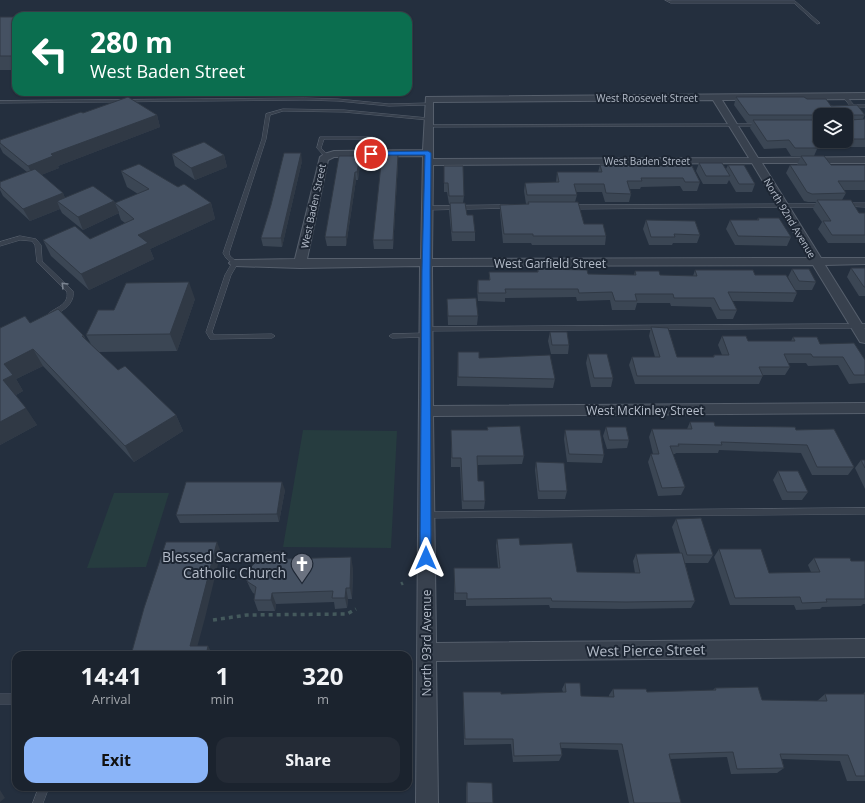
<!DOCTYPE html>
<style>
body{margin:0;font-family:"Open Sans",sans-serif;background:#242b36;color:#f1f3f6;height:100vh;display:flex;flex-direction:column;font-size:15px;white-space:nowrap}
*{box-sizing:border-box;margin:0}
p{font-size:13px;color:#a0a4aa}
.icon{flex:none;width:22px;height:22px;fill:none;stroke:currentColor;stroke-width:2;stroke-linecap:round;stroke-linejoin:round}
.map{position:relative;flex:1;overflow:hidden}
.sheet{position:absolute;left:12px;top:651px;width:400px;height:140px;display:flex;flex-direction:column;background:#1b232e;border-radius:12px;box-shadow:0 1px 3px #0004,0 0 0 1px #39404a}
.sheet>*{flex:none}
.top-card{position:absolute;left:12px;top:12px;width:400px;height:84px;border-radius:12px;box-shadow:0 1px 3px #0004,0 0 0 1px #39404a;background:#0b6e4f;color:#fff;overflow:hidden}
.controls{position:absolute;left:813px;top:108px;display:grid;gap:8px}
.controls a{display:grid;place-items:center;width:40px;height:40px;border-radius:8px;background:#1b232e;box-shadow:0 1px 3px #0004,0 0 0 1px #39404a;font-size:20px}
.pin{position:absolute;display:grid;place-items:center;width:34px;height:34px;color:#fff;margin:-17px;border:2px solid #fff;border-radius:50%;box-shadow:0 1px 4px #0007}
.me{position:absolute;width:44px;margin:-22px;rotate:0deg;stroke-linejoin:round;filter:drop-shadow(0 0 3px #0008)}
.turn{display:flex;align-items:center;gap:14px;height:84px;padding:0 12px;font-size:18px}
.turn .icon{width:52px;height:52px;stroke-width:2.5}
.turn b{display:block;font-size:28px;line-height:34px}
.eta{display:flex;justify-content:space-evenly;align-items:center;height:68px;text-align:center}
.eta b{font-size:24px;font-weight:700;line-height:28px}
.button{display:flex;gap:8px;margin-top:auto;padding:8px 12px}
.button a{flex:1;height:46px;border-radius:12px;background:#8ab4f8;color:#111;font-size:16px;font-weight:700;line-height:46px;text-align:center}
.button a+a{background:#242b36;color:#f1f3f6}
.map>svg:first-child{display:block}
</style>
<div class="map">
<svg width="865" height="803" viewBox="0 0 865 803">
<rect width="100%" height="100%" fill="#242f3e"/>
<path fill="#263c3f" d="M303 430 397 431 391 548 283 547Z
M114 493H169L146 567 87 568Z"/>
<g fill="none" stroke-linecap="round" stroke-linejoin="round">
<g stroke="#565f6c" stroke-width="1">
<path id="service" d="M665 0 672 1H795L820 23 817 24 794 3H671Z
M843 95H845L854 105H865V107H851L843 97Z
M305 98 338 99 389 104 428 103 430 104 428 105 389 106 338 101 305 100 0 103V101Z
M283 109 344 110 428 118 430 119 428 120 344 112 283 111 270 115 266 139 229 253 230 256 238 263 231 275 212 332 214 335 272 334 275 336 272 338 210 339 206 332 225 275 232 263 226 258 223 253 262 139 266 114Z
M760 124 762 125V126L428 127 426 126 428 125Z
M320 137H373V154L371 155 369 154V139H324L321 148 329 156 325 157 317 148Z
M845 203H865V207L843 206 842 205Z
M823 204 825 205V207L571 209 568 207 571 205Z
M509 205 512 207 511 208 427 210 424 208 427 206Z
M20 236 36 239 41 245 42 261 73 291C75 304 62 312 51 316L48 314C56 307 69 305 67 292L37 262 35 245 32 241 20 240 0 246V242Z
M865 324V328L426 331 423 329 426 327Z
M426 333H428L429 335 428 337 392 338 389 336 392 334Z
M865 508V514L426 518 423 517 422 515 423 513 426 512Z
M0 694H16V704H0Z
M39 787H49L43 803H33Z"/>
</g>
<g stroke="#565f6c" stroke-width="2">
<path id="minor" d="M865 93V99L722 100 758 158 865 157V163H762L821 258H865V264L825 265 865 329V343L860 342 813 265 432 266V271L433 406 865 403V413L433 416 436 643 865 639V657L436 661 438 803H416L420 266 300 268 235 266 231 265 229 263 231 261 235 260 295 259 320 157 324 154 334 151 423 150 426 97ZM713 100 749 158 433 159V102ZM423 156 421 259H307L328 160 334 157ZM752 163 809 258 432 259 433 165Z"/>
</g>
<path stroke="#44595c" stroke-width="3.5" stroke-dasharray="4 4" stroke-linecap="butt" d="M401 584 403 583
M213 620 247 615 347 614 356 609"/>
<use href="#service" fill="#38414e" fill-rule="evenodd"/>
<use href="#minor" fill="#38414e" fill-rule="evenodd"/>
</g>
<path fill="#3b4654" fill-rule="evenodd" d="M0 17H16V70H0Z
M736 97 807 99 865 114 863 119H865V147H822L821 149H817L814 156H791L786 148 764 149 750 128 752 123H747L734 105ZM820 115H846V141H820Z
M83 113 157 115 160 127 58 166 59 168 41 175 63 193 65 198 114 201 119 213 83 230 62 213 60 209 30 221 3 196 0 190V182L27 172 3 153 0 147V140Z
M172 154 224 155 227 167 195 180 175 166Z
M360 156V164L358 180H356L346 246H327L325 237Z
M801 156 831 165H865V190H843L846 193 842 200 859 213H865V243H828L818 229 822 222 813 209 816 202H808L804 201 786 173 790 165H797Z
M302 161 282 247 263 246 261 238Z
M398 163 393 249H374L373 240Z
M699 163 726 169 728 165 755 184 752 192H736L729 180 727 184H703L696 171Z
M600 165 692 166 700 182 697 191H683L680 186 641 187 640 189H630L631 194 629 202H605L602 192H576L577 195 575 202 584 224 606 236 605 245H532L531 243H503L500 213V205L528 204H526L524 191 525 183 556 182 557 172H598Z
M444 166 464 196 463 203 467 215 475 232V241H452L449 211 450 204H449L447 192H444Z
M121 171 178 187 211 203 215 219 150 249 154 259 89 290 51 256 43 240 90 239 125 223 121 220 115 203 138 194 127 187Z
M758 218 791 237 787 246 735 245 726 229 730 220H757Z
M646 220 700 235 697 243H673L672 245H649L643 229Z
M851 268H865V296H859L847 277Z
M538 269 588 274 634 275 635 271 660 275 693 276 695 270 755 275 793 287 788 277 792 269 816 282 812 290H795L797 293 793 302 732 301 737 310 733 319H717L711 307 671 306 670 303H637L635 310H612L610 300 577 301 576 297 505 298V302L478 301 477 288 478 280H489V272H537Z
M195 299 177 351 99 352 118 370 176 415 183 431 134 462 43 366 16 379 23 391 16 395 37 425 0 445V328L30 323 84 336 86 340 91 344 86 335 114 310Z
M447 299 478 316 477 325H448Z
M651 327 677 357H713L714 355H722L718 345 722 336 748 341H791L793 337 820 344 865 360V383L849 384 838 365 808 366 806 363H788L790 367 785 375H763L759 384H635L629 365 632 357H655L649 336Z
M550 332 569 345 568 354H551L548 341Z
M458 352 555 379 553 388 457 386Z
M588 354 613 378 611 387H591L586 363Z
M690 422 715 426 796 430 854 467 848 475H812L801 453 719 450 718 453H676L675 454H673L685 487 681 495 658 496 648 462 651 454H653L649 437 652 429H687Z
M487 427 524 456 522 464 477 465 478 481 485 501 484 509H462L460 467H451V430H487Z
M606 427 629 440 627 448 607 449 603 436Z
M565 430 604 455 602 463 567 462 564 439Z
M861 460H865V489L855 468Z
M536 462 567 491 565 499H538L535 470Z
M778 471 808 492 802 500H782L773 480Z
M285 490 279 522 180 523 176 515Z
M676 519 713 555 708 563H685L695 601 691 608 622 609 550 608 549 605 466 606V600H454V568H498L496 546 497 539 520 545 577 572 635 573 633 561 636 554 680 553 672 527Z
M719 549 769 573 811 572 808 565 814 558 851 561H865V604H863L861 606 822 607 820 609 796 610 794 605H730L714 557Z
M284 559 353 568 352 599H348L347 608 335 609 334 602 276 604 275 611H258L254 600 255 594 253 593 250 588 245 577Z
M565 683 581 696 609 697V695L613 689 647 692 713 690 715 688 762 700 817 701 825 694H863L865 692V781H847L840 761 782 759 784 768 777 773 731 774 727 757 670 759 681 803H629L618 750 561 748 562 755 559 761 513 762 511 744 464 745 463 698V692L501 694 563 692 562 689Z
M467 782 493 803H466V787Z
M85 787H123V790L88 789Z"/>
<path fill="#303945" d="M157 115 160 127 58 166 59 168 34 178 28 166 51 154Z
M301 153 302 161 282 247 281 238Z
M224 155 227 167 195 180 191 168Z
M398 155V163L393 249V240Z
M360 156V164L358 180 357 172Z
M355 172 356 180 346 246V237Z
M63 193 68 206 57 201 60 209 30 221 23 209Z
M114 201 119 213 83 230 78 217Z
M211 203 215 219 150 249 154 259 89 290 81 274 138 235Z
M189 282 195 299 177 351 170 334Z
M33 349 43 366 16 379 23 391 14 396 3 380 4 364Z
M26 408 37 425 0 445V422Z
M176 415 183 431 134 462 125 446Z
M282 482 285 490 279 522 277 514Z
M217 542 221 552 205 618 195 655 190 646Z
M282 552 286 564 282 559Z
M351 557 353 568 352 599 350 588Z
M346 588 348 599 347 608 345 598Z
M272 593 276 604 275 611 271 600Z
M208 646 213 655H206Z
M119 787H123V790Z
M0 790 5 798 0 802Z"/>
<path fill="#455162" stroke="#303945" d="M374 14V16H112Z
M0 17H16V56H0Z
M128 97 157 115 51 154 53 156 28 166 0 143V140L81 112 83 113Z
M736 97H804L807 99H826L831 106 857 105 865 115H850L848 118 850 120 865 119V139H846V115H749Z
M753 120H820V141H812L818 148H795L789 140 767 141Z
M204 142 224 155 191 168 172 154Z
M284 153H301L281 238H261L271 205Z
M382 155H398L393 240H373Z
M339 156H360L357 172H355L346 237H325Z
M801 156H824L831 165H865V181H838L846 193 812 194 807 192 790 165H807Z
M699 163H722L730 176H706Z
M139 164 178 187 184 184 211 203 138 235 148 243 81 274 43 240 75 226 90 239 134 219 115 203 149 189 121 171Z
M600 165 692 166 700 182H685L683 178H641L642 181H627L631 194 606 193 604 184H574L577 195H527L525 183 559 182 557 172H602Z
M728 165H744L755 184H739Z
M444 166H463L464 196H449L448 183H444Z
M35 169 63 193 23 209 0 187V182Z
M93 186 114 201 78 217 57 201Z
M817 200H851L859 213H865V235H832L823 221H831Z
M528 202H578L584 224H603L606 236H533V234H504L500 205 529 204Z
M450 203H465L467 215H473L475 232H452Z
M758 218H779L791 237 738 236 730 220H759Z
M646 220 695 221 700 235 674 234 675 237H651Z
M851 268H865V287H864Z
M538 269 587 270 588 274 636 275 635 271H659L660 275 697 276 695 270H753L755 275H786L797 293 728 292 737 310H720L714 298H674L673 294H635L637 301H615L612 292 579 293 578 289H505L506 293H478V280H490L489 272H538Z
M792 269H809L816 282 799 281Z
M189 282 170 334 86 335 98 310H114L126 283Z
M476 298 478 316H448L447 299Z
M58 309 84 336H82L118 370 125 366 176 415 125 446 33 349 4 364 13 375 3 380 26 408 0 422V328L25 316 30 323Z
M651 327 668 328 677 357H714V355H729L722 336H746L748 341H795L793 337H817L820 344 854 343 865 360V375H854L843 357H813L811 354H784L790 367H759L763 376H637L632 357H660Z
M550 332H567L569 345H552Z
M458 352H479V358L550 355 555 379 458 377Z
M588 354H607L613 378H594Z
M690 422H714L715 426 795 427 796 430 834 429 854 467H817L807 445 721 442 722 445 678 444 679 446H670L685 487 662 488 651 454H659L652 429H692Z
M520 426 524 456H477L478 481H484L485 501H463L461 458H452L451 430H488L487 427Z
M606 427H626L629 440H609Z
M565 430H600L604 455 569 454Z
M861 460H865V468Z
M536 462 564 463 567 491H539Z
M778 471H798L808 492H787Z
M186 482H282L277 514 176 515Z
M701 518 713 555H687L676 519Z
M519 538 520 545 572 543 577 572 640 573 636 554 682 553 695 601 626 602 552 601 551 598 467 599V593H455L454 568H500L497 539Z
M166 542H217L200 608 190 646H208L206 655H131L144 608Z
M719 549H761L769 573 820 572 814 558H850L851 561H865V599H826L827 602 802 603 800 597 735 598Z
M266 552H282V559L351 557 350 588H346L345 598H332L333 591 272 593 271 600H254L256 587 248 582 245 577 249 569Z
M565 683H580L581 696 614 697 613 689H646L647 692 716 690 715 688 758 687 762 700 827 701 825 694H865V776H856L848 755 780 754 784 768 737 769 733 752 669 754 681 803H634L622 744 560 743 562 755 514 756 513 739H465L463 692H501V694L566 692Z
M467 782 492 783 493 803H467Z"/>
<defs><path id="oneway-chevron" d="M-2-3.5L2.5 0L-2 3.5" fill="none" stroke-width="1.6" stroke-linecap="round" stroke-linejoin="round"/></defs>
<use stroke="#7c8592" href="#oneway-chevron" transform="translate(64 285) rotate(-135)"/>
<path fill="#1a73e8" stroke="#114b97" d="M428 151 431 153 430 271 431 558 430 562 426 563 422 562 420 558 422 271 425 155H371L368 154 371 152Z"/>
<defs>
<g id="church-pin" transform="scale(1.15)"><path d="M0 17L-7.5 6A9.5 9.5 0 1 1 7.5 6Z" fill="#6b7280" stroke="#1d2633"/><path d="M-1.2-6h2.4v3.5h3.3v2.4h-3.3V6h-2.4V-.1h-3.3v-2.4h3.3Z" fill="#fff"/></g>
</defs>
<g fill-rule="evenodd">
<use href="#church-pin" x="302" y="564"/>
</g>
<g text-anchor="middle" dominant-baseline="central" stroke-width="4" stroke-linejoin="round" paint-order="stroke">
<g font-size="10" fill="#b4bcc9" stroke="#1d2633">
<text x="647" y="98">West Roosevelt Street</text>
<text x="647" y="161">West Baden Street</text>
<text transform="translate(313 206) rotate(-78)">West Baden Street</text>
<text transform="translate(790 218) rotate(59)">North 92nd Avenue</text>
</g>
<g font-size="12" fill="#b4bcc9" stroke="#1d2633">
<text x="550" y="263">West Garfield Street</text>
<text x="645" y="410">West McKinley Street</text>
<text transform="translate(426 643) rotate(-90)">North 93rd Avenue</text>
</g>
<g font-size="14" fill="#b4bcc9" stroke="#1d2633" text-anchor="end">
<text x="286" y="556">Blessed Sacrament<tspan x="286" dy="16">Catholic Church</tspan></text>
</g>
<g font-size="14" fill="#b4bcc9" stroke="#1d2633">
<text transform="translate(646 650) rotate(-1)">West Pierce Street</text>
</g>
</g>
</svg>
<div class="controls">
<a><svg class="icon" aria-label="layers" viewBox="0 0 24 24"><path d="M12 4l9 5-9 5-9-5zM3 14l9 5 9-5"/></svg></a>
</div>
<div class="pin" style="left:371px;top:154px;background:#d93025"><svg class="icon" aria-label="arrive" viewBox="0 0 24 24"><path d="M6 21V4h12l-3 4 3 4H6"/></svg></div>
<svg class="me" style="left:426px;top:558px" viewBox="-20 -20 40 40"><path d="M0-17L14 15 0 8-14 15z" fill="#1a73e8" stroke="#fff" stroke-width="4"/></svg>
<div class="top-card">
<div class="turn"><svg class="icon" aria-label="left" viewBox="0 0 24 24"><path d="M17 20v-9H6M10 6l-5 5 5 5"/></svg><div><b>280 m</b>West Baden Street</div></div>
</div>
<section class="sheet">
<div class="eta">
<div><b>14:41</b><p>Arrival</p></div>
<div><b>1</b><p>min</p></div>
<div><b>320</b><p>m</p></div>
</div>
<div class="button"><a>Exit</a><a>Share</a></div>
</section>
</div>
